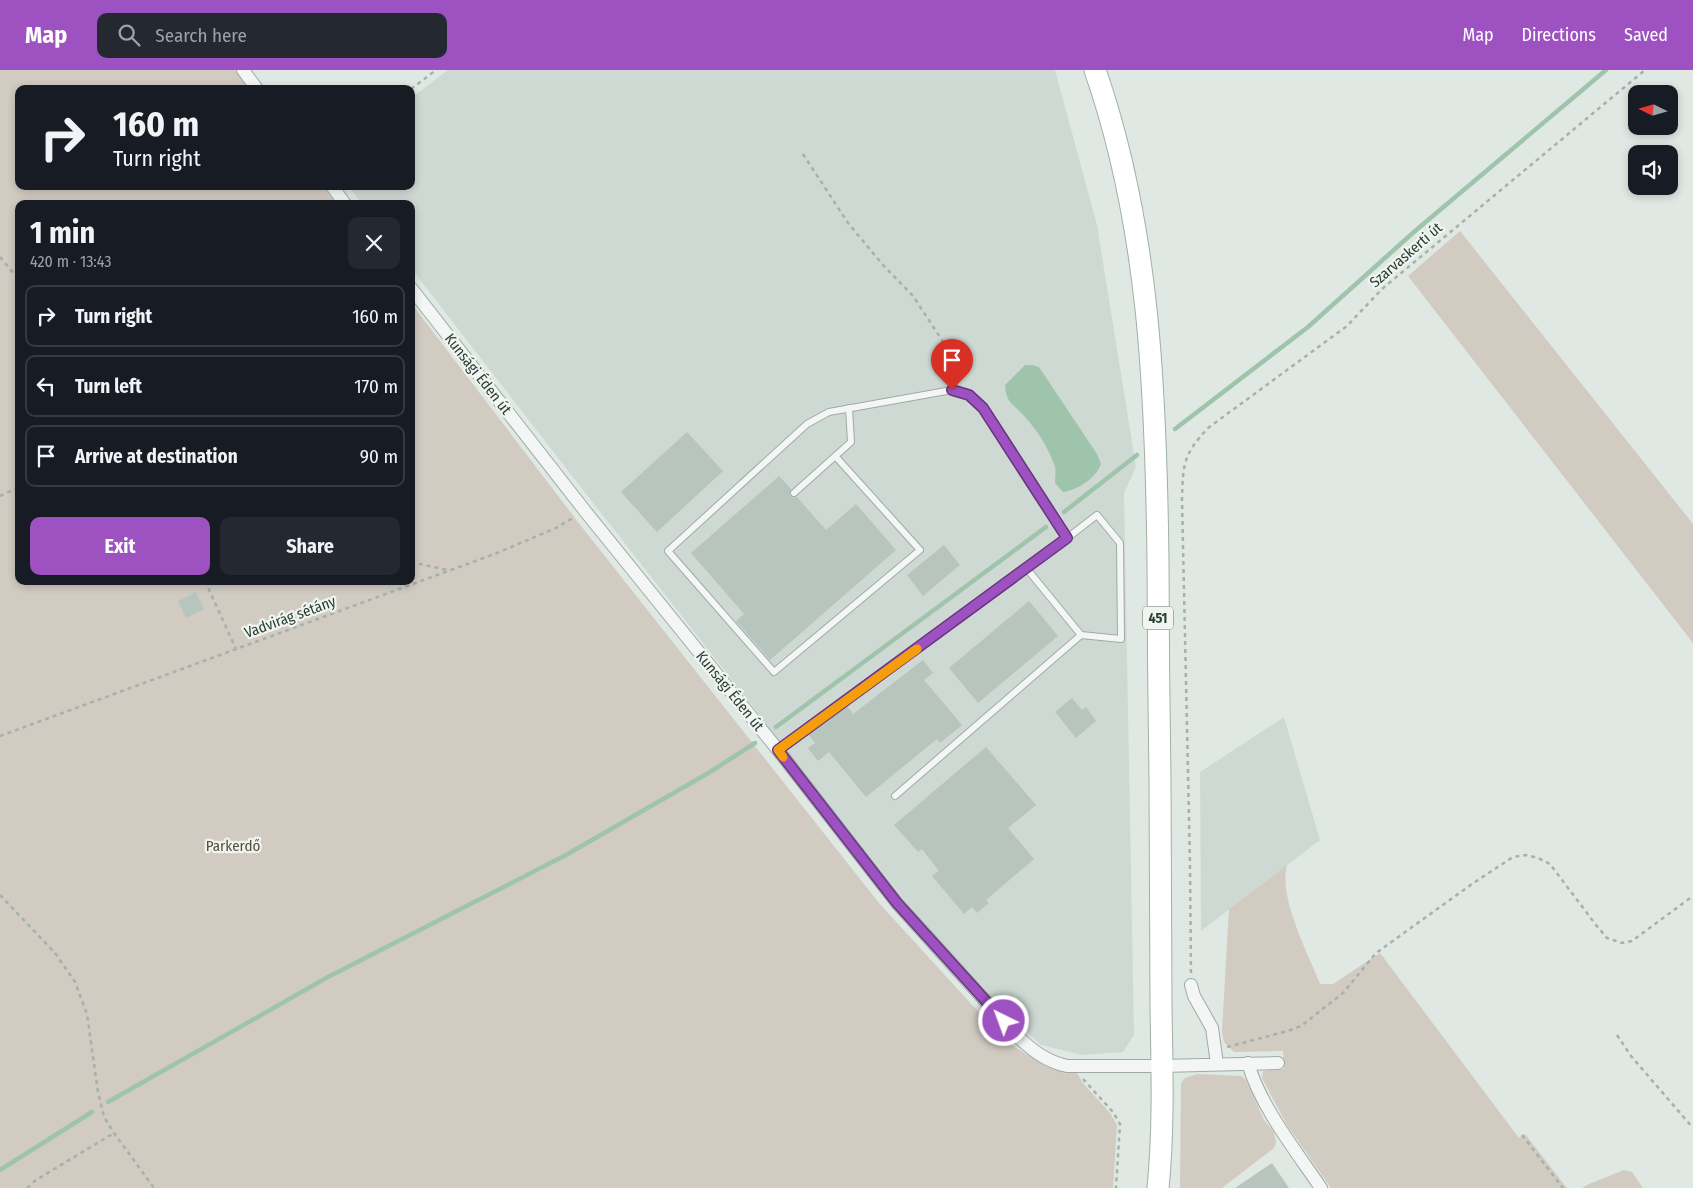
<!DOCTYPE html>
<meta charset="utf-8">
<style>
body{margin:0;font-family:"Fira Sans Condensed",sans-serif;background:#242831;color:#f1f3f6;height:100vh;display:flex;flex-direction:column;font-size:19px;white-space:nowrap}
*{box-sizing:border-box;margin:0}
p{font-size:16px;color:#9ea1a6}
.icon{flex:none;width:28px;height:28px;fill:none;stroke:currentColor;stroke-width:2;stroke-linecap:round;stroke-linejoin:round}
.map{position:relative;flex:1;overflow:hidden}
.sheet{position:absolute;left:15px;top:130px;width:400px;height:385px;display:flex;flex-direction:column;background:#171b24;border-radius:10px;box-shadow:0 2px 8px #0003}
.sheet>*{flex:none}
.banner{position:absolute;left:15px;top:15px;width:400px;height:105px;border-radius:10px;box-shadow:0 2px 8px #0003;background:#171b24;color:#f1f3f6;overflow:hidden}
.needle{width:32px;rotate:275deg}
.tools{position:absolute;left:1628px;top:15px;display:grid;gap:10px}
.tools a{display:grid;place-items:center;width:50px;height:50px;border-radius:10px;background:#171b24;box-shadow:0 2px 8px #0003;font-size:25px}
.pin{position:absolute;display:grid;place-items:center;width:42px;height:42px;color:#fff;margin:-51px -21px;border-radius:50% 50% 50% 0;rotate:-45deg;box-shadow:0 0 5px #0007}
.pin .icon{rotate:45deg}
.me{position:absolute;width:55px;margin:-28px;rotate:318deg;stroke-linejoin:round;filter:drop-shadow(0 0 4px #0008)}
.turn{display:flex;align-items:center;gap:18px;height:105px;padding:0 15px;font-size:22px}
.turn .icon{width:65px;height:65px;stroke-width:2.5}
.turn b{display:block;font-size:35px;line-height:42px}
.round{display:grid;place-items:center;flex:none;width:52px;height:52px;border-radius:10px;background:#242831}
.summary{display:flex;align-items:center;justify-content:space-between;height:85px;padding:0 15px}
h1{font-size:30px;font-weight:700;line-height:38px}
.primary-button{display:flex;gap:10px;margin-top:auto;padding:10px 15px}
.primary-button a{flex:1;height:58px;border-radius:10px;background:#9e51c1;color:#fff;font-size:20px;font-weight:700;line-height:58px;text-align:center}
.primary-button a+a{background:#242831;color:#f1f3f6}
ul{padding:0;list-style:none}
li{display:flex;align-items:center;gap:15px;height:62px;margin:0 10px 8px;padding:0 5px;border:2px solid #363941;border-radius:10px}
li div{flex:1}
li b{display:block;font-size:19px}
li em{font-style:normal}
header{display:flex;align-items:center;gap:30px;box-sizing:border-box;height:70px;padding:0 25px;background:#9e51c1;color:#fff}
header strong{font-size:24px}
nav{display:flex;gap:28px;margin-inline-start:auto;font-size:18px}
.search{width:350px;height:45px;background:#242831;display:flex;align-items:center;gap:12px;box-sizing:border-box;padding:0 18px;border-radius:10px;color:#9ea1a6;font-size:19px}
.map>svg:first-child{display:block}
</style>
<header>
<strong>Map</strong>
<div class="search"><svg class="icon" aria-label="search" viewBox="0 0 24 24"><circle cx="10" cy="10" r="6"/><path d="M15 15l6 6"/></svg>Search here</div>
<nav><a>Map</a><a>Directions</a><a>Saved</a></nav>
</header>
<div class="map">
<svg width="1693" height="1118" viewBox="0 0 1693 1118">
<rect width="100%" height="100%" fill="#e0e8e4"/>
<path fill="#cfd9d3" d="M448 0H1055L1097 155 1136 397 1124 423 1134 965 1123 982 1082 985 1041 975 987 925 903 828 572 406 411 198V134H362L348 116H411V28Z
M1284 647 1320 770 1201 861 1200 702Z"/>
<path fill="#d1cbc2" d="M0 0H235L249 19H19V116H323L336 134H19V511H411V233L581 456 879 833 1005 971 1048 997 1076 1001 1082 1012 1110 1043 1117 1055 1113 1118H0Z
M1460 161 1693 454V573L1408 206Z
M1287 795C1278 827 1308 883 1320 914H1333L1380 883 1519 1068 1525 1064 1567 1118H1331L1287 1055 1262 1008 1263 1001 1284 999 1283 981 1234 982 1224 972 1222 961 1229 839Z
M1197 1004 1241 1006 1246 1010 1264 1050 1274 1062 1276 1072 1274 1078 1222 1118H1180L1181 1013 1185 1008Z
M1624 1100 1632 1102 1643 1118H1582L1589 1114Z"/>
<path fill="#9fc4ac" d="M1025 295H1032L1039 297 1097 384 1101 394C1096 408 1078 420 1063 422L1055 413C1055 408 1056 402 1055 397 1049 379 1038 361 1025 347 1014 334 1006 334 1005 315Z"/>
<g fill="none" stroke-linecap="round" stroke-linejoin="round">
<path stroke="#9fc4ac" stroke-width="4.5" d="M1175 359 1308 257 1415 161 1606 0
M1064 442 1137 385
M776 657 1046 457
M108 1032 328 907 566 785 710 702 755 673
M0 1100 92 1042"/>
</g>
<path fill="#b8c4be" d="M687 362 723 401 657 462 621 422Z
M779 406 791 419 790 426 793 428 797 427 826 460 856 434 896 480 770 590 736 551 744 544 691 483Z
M944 475 960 495 923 526 907 505Z
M196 522 204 539 186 548 178 531Z
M1029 531 1058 566 978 633 949 598Z
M923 590 933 603 924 610 962 655 940 673 937 669 866 727 829 682 818 691 808 678 815 673 808 664 847 636 853 644Z
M1072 628 1082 640 1086 637 1096 651 1076 668 1055 642Z
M986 677 1036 735 1008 758 1034 789 986 830 989 833 977 843 972 837 964 844 932 806 939 801 922 779 918 782 894 755Z
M1272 1093 1289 1118H1235Z"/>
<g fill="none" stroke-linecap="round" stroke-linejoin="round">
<g stroke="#9eaba5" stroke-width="8">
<path id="lane" d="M836 387 920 480 774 602 668 481 807 354 829 342 952 320 969 325 983 338 1067 468
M794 423 851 372 849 338
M778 680 1027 499 1097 445 1120 473 1121 569 1081 565 1027 499
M895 726 1081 565"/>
</g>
<g stroke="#9eaba5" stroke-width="14">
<path id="street" d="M243 0 257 19
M332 116 345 134
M411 218 585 441 778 680 897 833 1017 966C1032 980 1045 991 1067 996H1162L1278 993
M1191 915 1194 926 1212 958 1217 994
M1248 993C1260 1036 1296 1081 1321 1118"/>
</g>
<g stroke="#9fb0a7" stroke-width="23">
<path id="primary" d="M1095 0C1150 158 1156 325 1158 491 1158 564 1159 638 1160 711 1160 787 1161 862 1161 937 1162 997 1164 1058 1158 1118"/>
</g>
<path stroke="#a7b0ab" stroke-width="2.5" stroke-dasharray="4 4" stroke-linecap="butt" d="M411 19 436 0
M803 84 848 153 883 195 913 226 953 287 963 312
M0 187 19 210
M0 426 19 417
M411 492 447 500
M205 511 236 579
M0 666 497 483 556 458 573 448
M0 825 55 883 75 912 87 944 98 1022 104 1047 114 1063 154 1118
M1191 903 1190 794 1182 429C1183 394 1183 385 1208 358L1347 256 1382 219 1645 0
M1617 965 1631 986 1693 1058
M1227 977 1288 961 1301 956 1343 923 1376 883 1472 814 1513 787 1526 785 1538 788 1550 794 1596 855 1607 868 1622 873 1632 871 1693 826
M1083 1009 1113 1042 1120 1054 1116 1118
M1522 1065 1563 1118
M27 1118 36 1110 114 1063"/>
<use href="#lane" stroke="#f3f6f4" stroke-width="6"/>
<use href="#street" stroke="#f3f6f4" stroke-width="12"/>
<use href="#primary" stroke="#fff" stroke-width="21"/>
</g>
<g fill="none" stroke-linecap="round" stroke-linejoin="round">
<g stroke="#67357d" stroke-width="12">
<path id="route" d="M952 320 969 325 983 338 1067 468 778 680 897 833 1004 951"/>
</g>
<use href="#route" stroke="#9e51c1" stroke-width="9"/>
<path stroke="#f59e0b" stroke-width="9" d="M783 687 778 680 917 579"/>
</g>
<g text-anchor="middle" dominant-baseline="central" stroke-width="4.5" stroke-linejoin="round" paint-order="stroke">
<rect fill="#f0f5f2" stroke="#65756d" stroke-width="1" x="1143" y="536.5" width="30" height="23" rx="4"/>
<g font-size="14" font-weight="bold" fill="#2a3e34">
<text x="1158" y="548">451</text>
</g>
<g font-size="15" fill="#2a3e34" stroke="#f0f5f2">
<text transform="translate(1406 185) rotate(-41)">Szarvaskerti út</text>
<text transform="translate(478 304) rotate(52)">Kunsági Éden út</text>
<text transform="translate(290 547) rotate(-20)">Vadvirág sétány</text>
<text transform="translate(730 621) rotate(51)">Kunsági Éden út</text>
</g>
<g font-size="15" fill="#584d39" stroke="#f0f5f2">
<text x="233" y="776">Parkerdő</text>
</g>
</g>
</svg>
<div class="tools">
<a><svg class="needle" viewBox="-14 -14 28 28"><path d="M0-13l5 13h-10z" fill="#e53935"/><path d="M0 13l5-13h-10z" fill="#9ea1a6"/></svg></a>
<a><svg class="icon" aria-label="sound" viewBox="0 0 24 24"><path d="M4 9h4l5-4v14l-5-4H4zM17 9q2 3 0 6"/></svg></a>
</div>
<div class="pin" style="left:952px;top:320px;background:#d93025"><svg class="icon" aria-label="arrive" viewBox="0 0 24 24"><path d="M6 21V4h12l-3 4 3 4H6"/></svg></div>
<svg class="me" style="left:1004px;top:951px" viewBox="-20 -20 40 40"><circle r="17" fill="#9e51c1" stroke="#fff" stroke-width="3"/><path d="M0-11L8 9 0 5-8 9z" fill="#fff"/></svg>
<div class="banner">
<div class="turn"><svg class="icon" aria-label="right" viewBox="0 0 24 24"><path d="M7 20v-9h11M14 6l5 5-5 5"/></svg><div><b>160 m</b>Turn right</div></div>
</div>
<section class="sheet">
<div class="summary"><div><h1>1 min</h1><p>420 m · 13:43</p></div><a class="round"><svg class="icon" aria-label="close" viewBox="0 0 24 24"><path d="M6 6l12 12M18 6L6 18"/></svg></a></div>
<ul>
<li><svg class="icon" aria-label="right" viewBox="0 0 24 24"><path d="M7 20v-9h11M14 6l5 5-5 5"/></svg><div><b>Turn right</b></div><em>160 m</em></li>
<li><svg class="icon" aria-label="left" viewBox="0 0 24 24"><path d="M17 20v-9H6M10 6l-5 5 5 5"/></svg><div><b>Turn left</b></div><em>170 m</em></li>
<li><svg class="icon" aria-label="arrive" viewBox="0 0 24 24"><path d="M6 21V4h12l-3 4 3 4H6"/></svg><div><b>Arrive at destination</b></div><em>90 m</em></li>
</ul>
<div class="primary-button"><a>Exit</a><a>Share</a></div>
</section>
</div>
